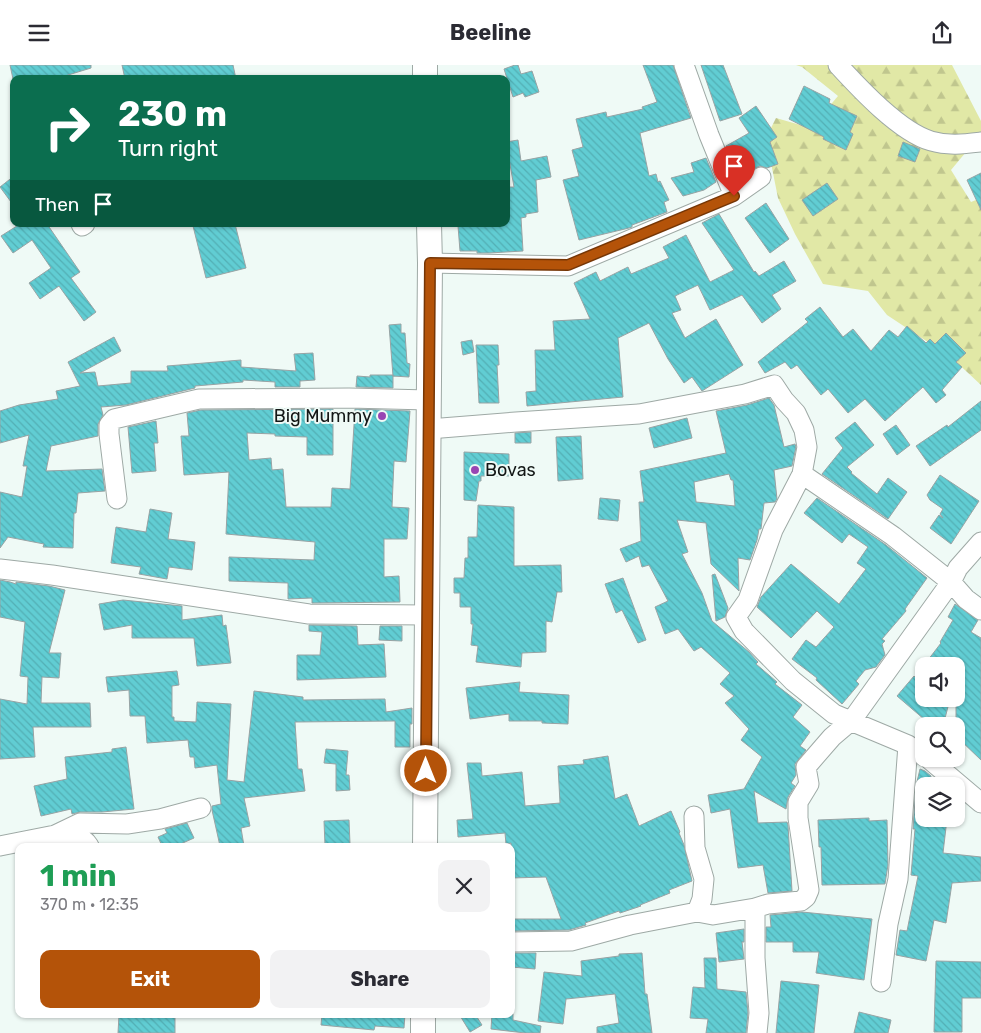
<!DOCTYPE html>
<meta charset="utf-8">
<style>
body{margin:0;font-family:Rubik,sans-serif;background:#f2f2f3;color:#2b2b33;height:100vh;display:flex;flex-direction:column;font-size:19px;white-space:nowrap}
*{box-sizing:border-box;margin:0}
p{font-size:16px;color:#7c7c81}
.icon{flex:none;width:28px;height:28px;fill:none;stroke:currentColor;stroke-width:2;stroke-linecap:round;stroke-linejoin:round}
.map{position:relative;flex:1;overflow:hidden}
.panel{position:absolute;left:15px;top:778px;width:500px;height:175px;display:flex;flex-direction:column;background:#fff;border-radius:10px;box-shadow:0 1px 4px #0004}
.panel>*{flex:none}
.banner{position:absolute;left:10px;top:10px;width:500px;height:152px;border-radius:10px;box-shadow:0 1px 4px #0004;background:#0b6e4f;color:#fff;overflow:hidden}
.fabs{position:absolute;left:915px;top:592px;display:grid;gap:10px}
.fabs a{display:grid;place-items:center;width:50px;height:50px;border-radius:10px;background:#fff;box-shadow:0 1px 4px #0004;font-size:25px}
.pin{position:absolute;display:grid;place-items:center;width:42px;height:42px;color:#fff;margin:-51px -21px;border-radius:50% 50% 50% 0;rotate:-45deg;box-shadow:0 0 5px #0007}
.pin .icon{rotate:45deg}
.me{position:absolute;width:55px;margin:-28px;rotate:0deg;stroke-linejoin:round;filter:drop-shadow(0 0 4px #0008)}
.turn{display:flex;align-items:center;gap:18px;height:105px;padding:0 25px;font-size:22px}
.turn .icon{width:65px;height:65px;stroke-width:2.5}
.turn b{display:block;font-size:35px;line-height:42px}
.then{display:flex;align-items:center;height:48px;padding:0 25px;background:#0003;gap:10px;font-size:19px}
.round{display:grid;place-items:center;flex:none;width:52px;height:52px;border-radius:10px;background:#f2f2f3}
.summary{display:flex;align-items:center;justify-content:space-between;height:85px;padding:0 25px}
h1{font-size:30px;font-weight:700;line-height:38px;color:#1e9e55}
.button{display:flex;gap:10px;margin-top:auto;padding:10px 25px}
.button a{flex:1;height:58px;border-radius:10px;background:#b45309;color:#fff;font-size:20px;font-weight:700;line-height:58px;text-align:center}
.button a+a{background:#f2f2f3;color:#2b2b33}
header{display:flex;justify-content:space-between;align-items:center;height:65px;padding:0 25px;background:#fff;font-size:22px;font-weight:700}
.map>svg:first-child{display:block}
</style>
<header><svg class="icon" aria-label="menu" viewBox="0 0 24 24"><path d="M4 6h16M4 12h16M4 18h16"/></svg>Beeline<svg class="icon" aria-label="share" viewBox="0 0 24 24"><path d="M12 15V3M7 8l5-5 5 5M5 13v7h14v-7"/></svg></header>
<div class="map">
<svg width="981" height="968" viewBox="0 0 981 968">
<defs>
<pattern id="forest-firs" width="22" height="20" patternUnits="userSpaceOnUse" patternTransform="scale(1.25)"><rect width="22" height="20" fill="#e1e8a6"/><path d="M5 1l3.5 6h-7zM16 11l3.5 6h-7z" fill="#c0c68e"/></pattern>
<pattern id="building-back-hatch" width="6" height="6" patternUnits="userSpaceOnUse" patternTransform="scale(1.25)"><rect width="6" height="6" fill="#61cdd3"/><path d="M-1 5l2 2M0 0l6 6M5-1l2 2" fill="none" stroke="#53afb4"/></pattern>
</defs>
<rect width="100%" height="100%" fill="#effaf6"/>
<path fill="url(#forest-firs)" d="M796 0H952L981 56V69L951 105 971 137 981 133V320L952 293 887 250 868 226 823 219 795 169 778 133 766 73 776 53 811 63 838 31 802 2Z"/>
<path fill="url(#building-back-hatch)" stroke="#98a3a4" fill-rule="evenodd" d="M10 0H91V3L55 14H13Z
M122 0H233L236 14H125Z
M515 0H518L521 9 532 6 539 27 525 32 523 28 513 32 504 4Z
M643 0H673L691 53 640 68 649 111 656 109 658 117 660 116 669 135 664 137 667 147 632 160V162L629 163 579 175 563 115 579 111 572 85 583 82 576 54 606 47 607 52 643 44 642 42 657 37Z
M701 0H723L742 49 720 56Z
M804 21 830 34 829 38 857 51 850 67 853 69 846 85 823 74 824 72 789 54Z
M756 41 777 72 770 77 778 99 767 103 760 101 755 103 739 114 726 81 749 68 739 53Z
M518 75 521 96 547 91 551 112 536 115 538 147 526 149V152L521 153 523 186 489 188H477V186H460L458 161 476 159H506V122H514L506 77Z
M903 77 920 84 915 97 898 91Z
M706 93 716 117 704 125 683 131 671 113 694 107 691 98Z
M981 108V145L967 115Z
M14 111V141L0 122Z
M827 118 838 134 813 151 802 135Z
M766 138 789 174 770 188 745 153Z
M719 149 754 207 755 206 759 211 784 196 796 216 772 230 781 244 762 258 742 230 710 245 698 220 675 231 681 245 672 248 685 273 716 254 743 300 702 326 692 312 684 318 668 294 649 258 618 273 623 332 527 341 526 327 536 326 535 285H555L553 256 590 254 574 218 596 207 600 216 628 202 631 209 669 193 663 182 686 170 710 217 734 205 702 158Z
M20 159H47L80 207 71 213 96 247 84 256 59 221 40 234 29 218 51 203 32 175 13 188 1 171Z
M204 159H235L246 203 206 213 193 161Z
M820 242 843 272 853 264 871 286 889 265 898 272 907 261 926 278 930 274 935 279 946 268 966 288 956 297 962 302 942 325 946 330 936 338 923 322 885 356 865 334 848 348 828 324 821 330 797 300 791 304 785 297 765 308 758 297 808 257 805 254Z
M401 259V268H405L407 298 410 299 409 312 393 311 389 260Z
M114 272 121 286 80 308 95 307 98 321 131 318V306H168L167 301 241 295V302L296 306 294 289 313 288 315 315 300 316V322H275V317L243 315V317L195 321V323L126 340 101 342 103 350 98 359V371L51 381 46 406 102 404 105 426 78 428 76 448H74L73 483 43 482 44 479 8 472 0 483V427L22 432 27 401H23L29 370 0 378V346L19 340 58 334 56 326 80 321 68 297Z
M472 275 474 287 463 290 461 277Z
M476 280H498L499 300H497L499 338H479Z
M370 310H393V323L356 322 357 311 370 312Z
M769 333 774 340 784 382 795 379 796 382 792 401 774 405 777 434 775 437 764 438 761 464H759L757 475 750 495 738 493 739 526 711 499 706 458 677 455 688 487 682 489 702 528 712 556 749 587 758 597 756 599 777 617 775 619 802 640 793 652 810 667 800 681 806 685 795 699 796 710 791 718 795 721 788 732 786 744 754 726 758 758 787 757 788 760 792 826 768 828 763 800 738 803 730 744 711 748 708 730 744 724 762 692 741 675 749 664 725 638 734 631 720 619 730 608 701 582 694 586 678 564 665 569 655 542 668 536 649 500 642 502 639 491 626 497 620 484 641 476 639 437H644L640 406 726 388 716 346 747 340ZM729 409 731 415H733L735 441 696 437 694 417Z
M981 336V365L930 401 916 381 947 360 948 362Z
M333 344V390H307V372L275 371V369L247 368 249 395 271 393 272 405 283 404 286 442H331L332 423 350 424 355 344 410 346 406 397 394 396 392 442 409 443 407 474H384V512L399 511 400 537 312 538V533L288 534V518L229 516V492L314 495 315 477 226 469 229 407 184 410 181 371H189L187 348 201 345Z
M687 353 692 373 654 383 649 363Z
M156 356 158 378H154L156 406 132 408 128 362Z
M855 357 874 380 847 402 852 407 851 408 877 429 888 413 907 427 888 454 822 409 843 383 835 373Z
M896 360 910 380 897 390 883 369Z
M531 367V378H515V368Z
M581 371 583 414 558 416 556 372Z
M464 387 509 389V411H481V416H479L476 436 464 435Z
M940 410 979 436 951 479 930 463 939 450 943 453 940 449 943 444 930 435 927 430Z
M600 433 620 435 618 456 598 454Z
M817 433 886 480 927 513 905 544 906 546 882 574 885 576 882 579 885 590 876 602 865 605 856 616 859 619 842 639 816 615 817 613 792 594 806 575 816 582 834 562 817 546 791 573 757 542 761 532 791 499 839 539 866 504 857 498 868 482 849 469 842 478 804 448Z
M478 440 514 442V501L561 500 562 527H557L552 557 546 556V587L522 588 521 602 476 597 478 581 471 580 473 559H471V542H460V528H454V513H464L465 493H468V472H477Z
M150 444 172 448 168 474 195 477 192 505 169 502 167 514 139 509 141 502 111 498 116 462 146 467Z
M715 509 728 543 725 552 716 556 712 510Z
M623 513 646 575 638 578 622 545 616 548 605 519Z
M0 515 10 517 16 519V517L49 521 65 525 49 588H61L59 613 42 612 41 638H90L91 662H33L35 692 0 694V634L27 639 28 612 20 611 25 557 0 552Z
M123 535 182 541V555L222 550 223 561 226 560 231 598 197 601 194 573H132V560L104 565 99 539Z
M955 539 978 555 971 567 981 573V695L956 671V601H924V634H950L943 661H932L897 631 914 611 915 612 941 578 940 577 953 555 948 552Z
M309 560 357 561 358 580 384 579 386 612 297 615V590H320L322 567 309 566Z
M380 561H402V576L379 575Z
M177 606 179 620 172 621V652H174V656L196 657 197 637 231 639 227 715 244 717 254 626 303 632V635L385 634 386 647 412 643V659H410V682H395V656L295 657 298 704H302L305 726 244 733 250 761 241 763 244 781H220L212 745V741L221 739 217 700 195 703 194 692H190L188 675 147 678 145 651H130L129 625 108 627 106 612Z
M520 617 519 627 569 630 568 659 542 658V656H509V649L470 654 466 623Z
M126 682 134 744 102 747H80L72 749 71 744 41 751 34 721 67 714 65 692 112 687V684Z
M326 684 348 686 346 710H349L350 725 336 726V699L324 698Z
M608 691 615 734 627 729 639 761 671 746 680 767 679 768 684 780 692 816 669 825 670 828 640 840 641 841 620 848 619 846 585 858 586 860 569 865 513 866V854H561L546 812 511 813V778L506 779 505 768 458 772 457 755 473 754 467 698H481L482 711 522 707 525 741 560 738 558 701 584 699 583 695Z
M920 704 925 706 931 711 929 721H916Z
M916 721 924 722V754H947L943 788 981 792V816L952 818 946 858 934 855 926 896 896 890 900 865 907 866 918 811 911 810 915 764H913Z
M869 753V756L887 755 888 800 885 819 822 820 821 782H819L818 755Z
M349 755 350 779 325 780 324 756Z
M187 758 194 773 176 781H162L158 772 167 768 165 764Z
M802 847 872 854 864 915 816 908 819 887H793V877H766V862H771L770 850Z
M744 864V877H742L744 894 719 897 716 868Z
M511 888H536L535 904 511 902Z
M642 888 645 929H647L652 968H597V962L619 958 615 929 566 934 563 959 538 956 544 907 582 911 581 896 619 891V889Z
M704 893H716L717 924 746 927 748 948 746 968H706L708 954 690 953 693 922 705 923Z
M936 896 981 897V933H962V967H934Z
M781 916 819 920 814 968H776Z
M859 947 891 955 888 968H854Z
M322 949H405L404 963 375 961 374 965 321 960Z
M459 949H475L482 960 470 967Z
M492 949H513V955L541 961 540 968H525L491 964Z
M119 950 175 952V968H118Z"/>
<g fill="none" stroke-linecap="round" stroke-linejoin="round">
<g stroke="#9ea9a5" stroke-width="21">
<path id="minor" d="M684 0 709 70 734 131
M838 0C860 24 900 67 931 76 948 81 964 79 981 77
M81 159 82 161 85 159
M430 198 568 201 734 131 761 112
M429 364 516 357 639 349 745 329 774 320 784 335 796 348 804 365 807 382 802 409 773 465 748 535 736 552 744 566 793 616 834 649 908 680 924 691
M802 409 893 471 951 517 966 534 981 545
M117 434 109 369V360L114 354 199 334 349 333 428 335
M0 504 52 510 309 549 426 550
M929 694 981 738
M694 751 695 783 704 814 702 834 697 847
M55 770 80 758 127 759 160 754 201 743
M0 781 55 770 74 768 86 777 89 781
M755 843V893L759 948 757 968
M511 877 571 876 630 860 697 847 713 850 755 843 768 839 801 836 806 832 809 825 798 753V737L809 719 806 702 832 672 852 655 951 517 958 503 981 477
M881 917 888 859 898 814 908 680"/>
</g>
<g stroke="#9ea9a5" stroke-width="26">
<path id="major" d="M425 0V14
M425 781 430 198 429 159
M423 968V949"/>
</g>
<use href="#minor" stroke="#fff" stroke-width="19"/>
<use href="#major" stroke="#fff" stroke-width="24"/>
</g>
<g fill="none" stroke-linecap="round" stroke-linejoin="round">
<g stroke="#753606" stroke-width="12">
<path id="route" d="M426 706 430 198 568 200 734 131"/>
</g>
<use href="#route" stroke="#b45309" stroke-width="9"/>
</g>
<g fill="#9845b3" stroke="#effaf6" stroke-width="2">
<circle cx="382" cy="351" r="5"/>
<circle cx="475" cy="405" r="5"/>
</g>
<g text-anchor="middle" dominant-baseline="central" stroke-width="4" stroke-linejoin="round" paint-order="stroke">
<g font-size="18" fill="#131716" stroke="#effaf6" text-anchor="end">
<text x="372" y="351">Big Mummy</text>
<text x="485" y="405" text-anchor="start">Bovas</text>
</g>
</g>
</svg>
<div class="fabs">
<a><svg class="icon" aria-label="sound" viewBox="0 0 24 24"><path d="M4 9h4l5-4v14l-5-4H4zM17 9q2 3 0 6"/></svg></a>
<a><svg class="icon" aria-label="search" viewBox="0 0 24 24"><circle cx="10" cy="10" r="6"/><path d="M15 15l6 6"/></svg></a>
<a><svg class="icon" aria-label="layers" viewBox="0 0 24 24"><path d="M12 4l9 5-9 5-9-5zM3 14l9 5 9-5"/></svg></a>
</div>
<div class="pin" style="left:734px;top:131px;background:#d93025"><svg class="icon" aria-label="arrive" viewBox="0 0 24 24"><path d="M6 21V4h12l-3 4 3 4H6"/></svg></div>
<svg class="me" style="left:426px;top:706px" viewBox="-20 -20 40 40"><circle r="17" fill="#b45309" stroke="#fff" stroke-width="3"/><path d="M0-11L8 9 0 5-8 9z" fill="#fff"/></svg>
<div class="banner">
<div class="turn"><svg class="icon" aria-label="right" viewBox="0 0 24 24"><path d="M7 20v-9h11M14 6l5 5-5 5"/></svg><div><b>230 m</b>Turn right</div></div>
<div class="then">Then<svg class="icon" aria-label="arrive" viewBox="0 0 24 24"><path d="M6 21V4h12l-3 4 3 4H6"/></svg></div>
</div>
<section class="panel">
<div class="summary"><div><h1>1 min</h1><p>370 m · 12:35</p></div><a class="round"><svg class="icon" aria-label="close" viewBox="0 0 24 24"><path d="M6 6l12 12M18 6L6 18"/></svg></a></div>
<div class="button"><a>Exit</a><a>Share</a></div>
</section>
</div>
